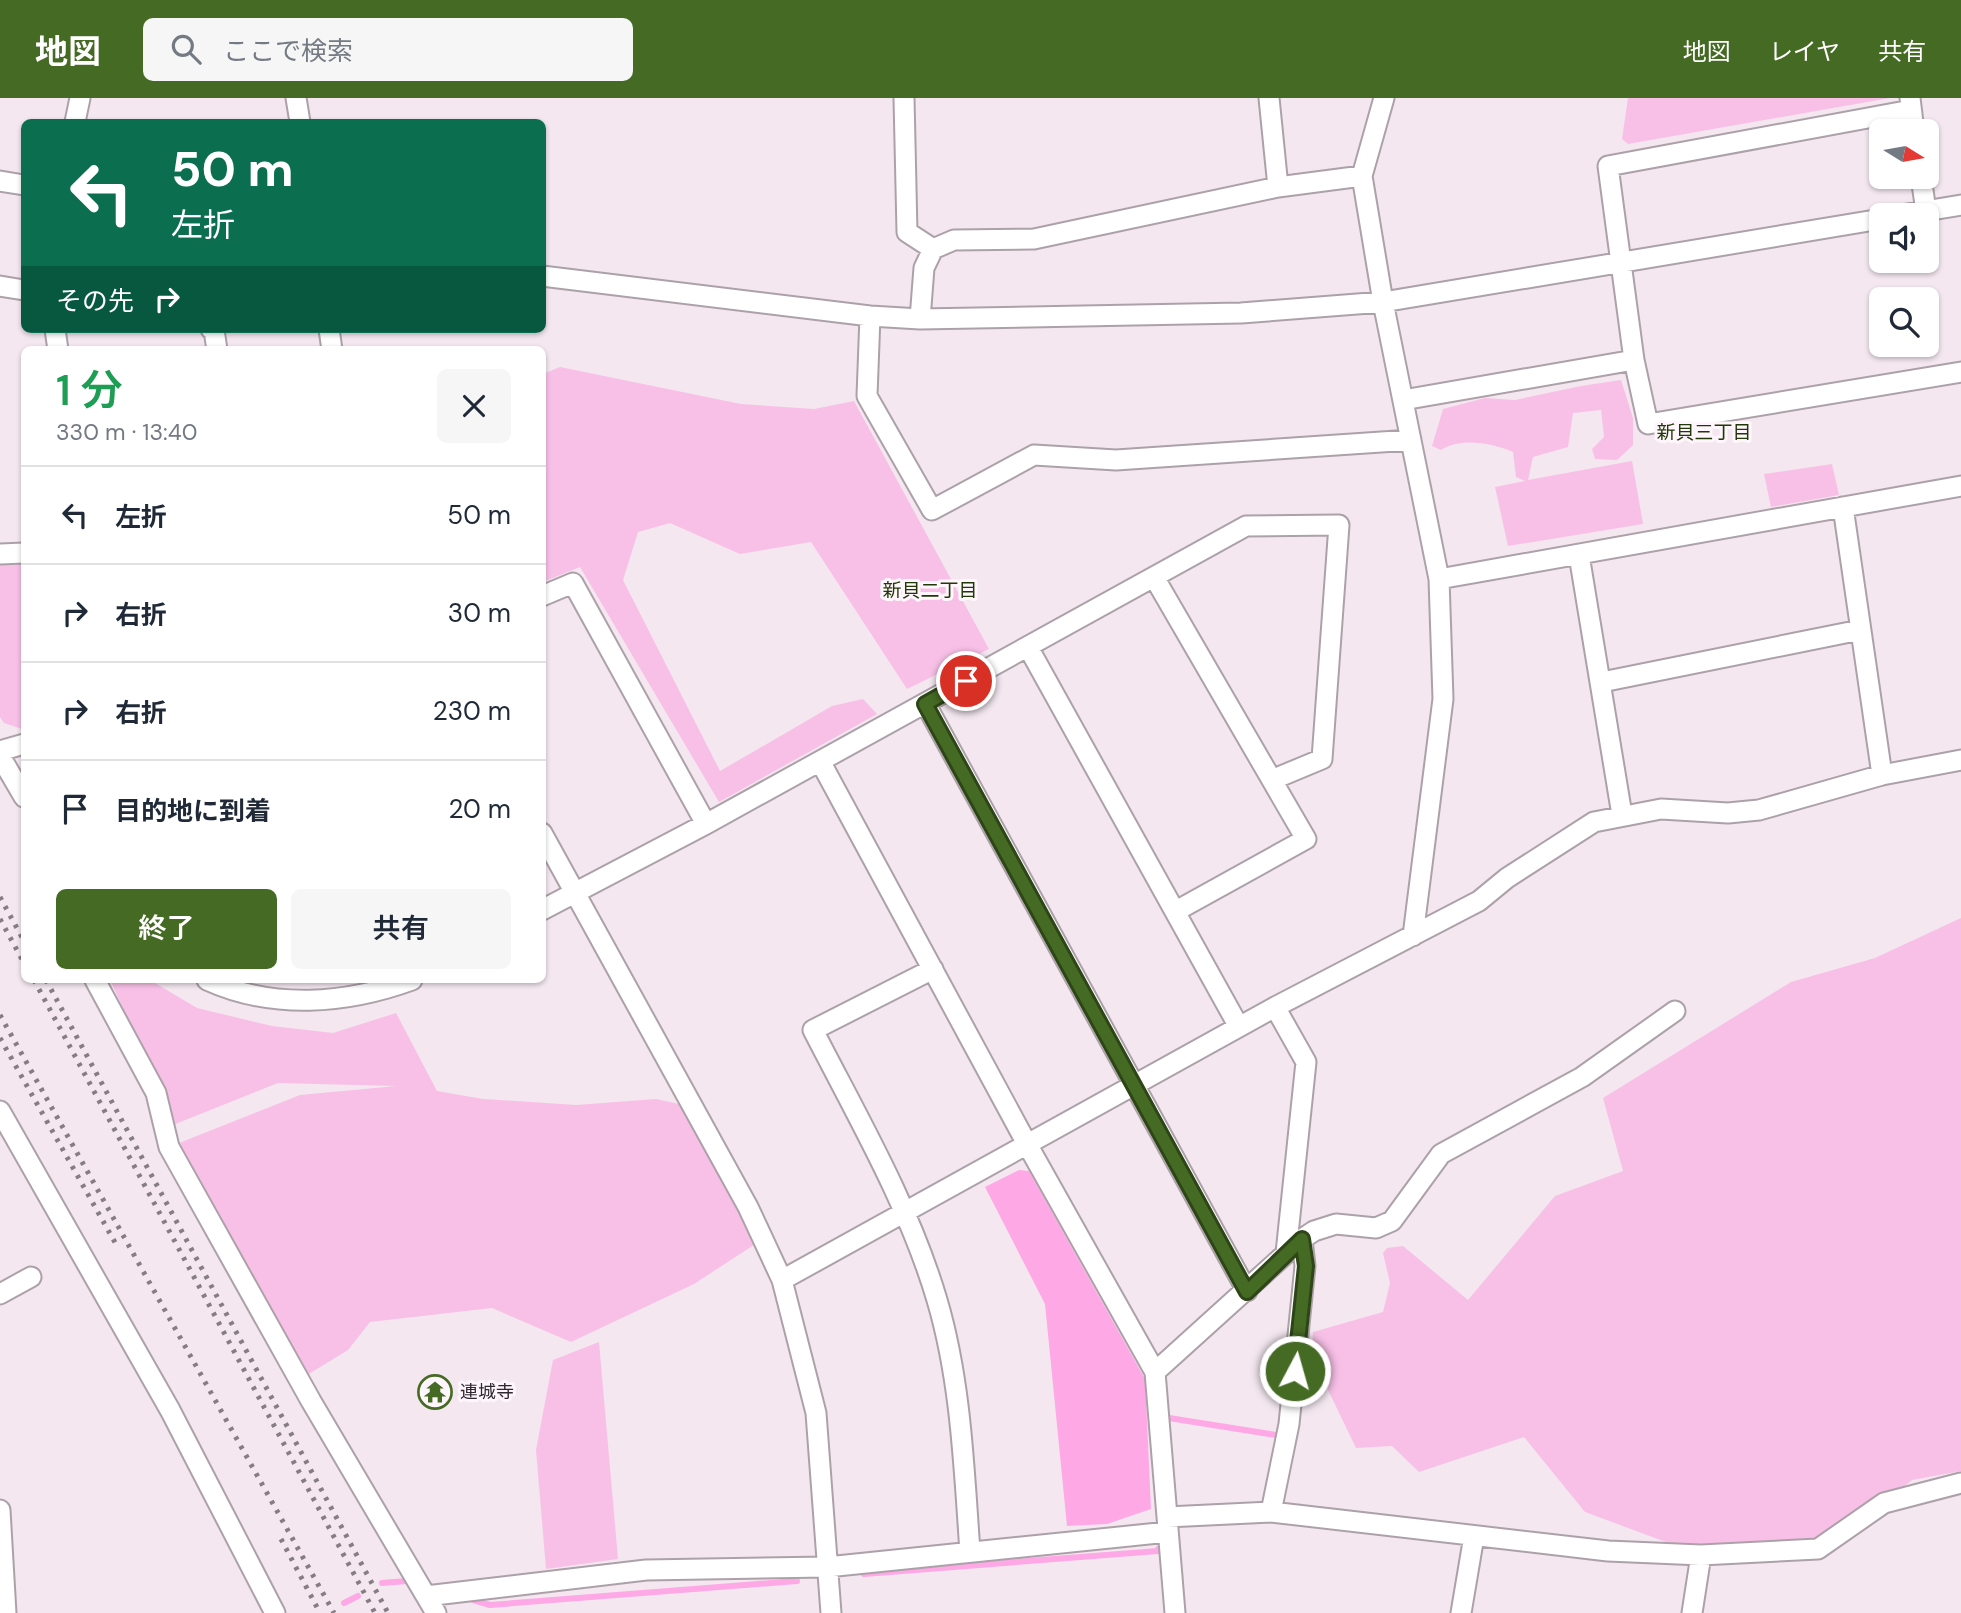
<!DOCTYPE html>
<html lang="ja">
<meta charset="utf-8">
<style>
body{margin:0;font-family:"DM Sans","Noto Sans JP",sans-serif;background:#f6f6f7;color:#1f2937;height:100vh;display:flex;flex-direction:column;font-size:26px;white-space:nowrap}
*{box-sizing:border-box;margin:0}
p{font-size:23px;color:#747a83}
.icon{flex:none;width:38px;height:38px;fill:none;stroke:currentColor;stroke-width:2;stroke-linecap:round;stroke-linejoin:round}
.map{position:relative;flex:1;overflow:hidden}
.details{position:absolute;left:21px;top:248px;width:525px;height:637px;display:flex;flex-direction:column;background:#fff;border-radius:10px;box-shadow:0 2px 5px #0004}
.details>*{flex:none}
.guide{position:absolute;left:21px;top:21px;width:525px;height:214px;border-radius:10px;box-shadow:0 2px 5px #0004;background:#0b6e4f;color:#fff;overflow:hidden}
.needle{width:46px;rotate:101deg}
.tools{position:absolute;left:1869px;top:21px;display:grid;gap:14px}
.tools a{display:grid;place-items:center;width:70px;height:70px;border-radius:10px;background:#fff;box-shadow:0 2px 5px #0004;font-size:35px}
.pin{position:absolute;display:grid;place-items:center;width:60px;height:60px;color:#fff;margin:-30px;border:4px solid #fff;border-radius:50%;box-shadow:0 2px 7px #0007}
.me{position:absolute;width:77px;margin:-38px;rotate:6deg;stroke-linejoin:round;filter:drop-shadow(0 0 5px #0008)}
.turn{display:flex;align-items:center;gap:24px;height:147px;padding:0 35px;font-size:32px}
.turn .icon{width:91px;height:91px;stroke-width:2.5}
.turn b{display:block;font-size:49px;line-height:60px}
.then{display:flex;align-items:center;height:66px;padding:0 35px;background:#0003;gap:14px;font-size:26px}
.round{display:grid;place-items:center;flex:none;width:74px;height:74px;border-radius:10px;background:#f6f6f7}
.headline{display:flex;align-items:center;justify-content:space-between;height:119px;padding:0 35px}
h1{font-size:42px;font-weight:600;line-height:52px;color:#1e9e55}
.button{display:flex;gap:14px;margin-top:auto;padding:14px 35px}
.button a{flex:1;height:80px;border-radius:10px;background:#456a23;color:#fff;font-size:28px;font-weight:600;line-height:80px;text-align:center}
.button a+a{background:#f6f6f7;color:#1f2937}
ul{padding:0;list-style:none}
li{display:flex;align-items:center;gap:21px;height:98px;padding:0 35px;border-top:2px solid #e0e1e3}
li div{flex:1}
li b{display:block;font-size:26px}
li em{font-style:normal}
header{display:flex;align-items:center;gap:42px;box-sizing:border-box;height:98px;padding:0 35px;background:#456a23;color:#fff}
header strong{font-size:33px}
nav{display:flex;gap:38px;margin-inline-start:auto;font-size:24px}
.search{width:490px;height:63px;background:#f6f6f7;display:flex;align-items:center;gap:18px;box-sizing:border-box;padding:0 24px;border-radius:10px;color:#747a83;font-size:26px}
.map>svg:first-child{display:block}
</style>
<header>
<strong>地図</strong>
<div class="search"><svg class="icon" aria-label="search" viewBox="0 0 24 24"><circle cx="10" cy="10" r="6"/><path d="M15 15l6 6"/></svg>ここで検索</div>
<nav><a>地図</a><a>レイヤ</a><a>共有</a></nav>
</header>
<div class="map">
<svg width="1961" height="1515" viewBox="0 0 1961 1515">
<rect width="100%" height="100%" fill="#f4e7f0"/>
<path fill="#f8c0e7" d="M1628 0H1890L1628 46 1622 41Z
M560 269 741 306 814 311 854 303 989 551 907 591 811 444 740 456 670 425 638 434 623 482 720 673 832 608 863 601 877 616 719 704 580 469 543 484V276Z
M1621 282 1633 320V347L1617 362 1595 361 1592 351 1604 339 1601 312 1573 315 1568 349 1533 359 1528 382 1632 363 1643 426 1508 448 1495 389 1525 383 1516 379 1513 354C1492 345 1461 339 1441 352L1432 348 1443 311 1485 300 1515 302 1581 288Z
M1832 366 1839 397 1771 409 1764 376Z
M24 465V630L22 631 4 625 0 619V466Z
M1961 820V1373L1912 1382 1884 1405 1818 1442 1701 1457 1585 1414 1524 1339 1419 1374 1392 1348 1356 1350 1328 1292 1310 1282 1313 1234 1383 1214 1390 1185 1383 1155 1387 1150 1403 1148 1468 1202 1555 1098 1623 1073 1603 1000 1791 884 1875 860Z
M110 882H150L197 910 272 928 333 935 396 915 437 993 483 1001 576 1007 656 1001 693 1009 763 1141 694 1186 571 1244 492 1210 370 1224 348 1252 299 1282 169 1049 300 997 396 988 278 985 173 1027 162 994Z
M599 1244 618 1461 546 1471 536 1352 553 1262Z"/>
<path fill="#fea8e6" d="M1019 1072 1029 1073 1145 1281 1151 1411 1107 1426 1067 1428 1045 1206 985 1089Z"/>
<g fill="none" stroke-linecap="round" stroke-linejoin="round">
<path stroke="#fea8e6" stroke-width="6" d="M1169 1320 1276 1337
M864 1476 1158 1453V1451
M382 1485 407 1483
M473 1502 490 1507 797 1483
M344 1505 358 1498"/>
<g stroke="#ada1a9" stroke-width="23">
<path id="minor" d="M296 0 300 24
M904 0 907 134 933 151
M1269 0 1278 89
M1384 0 1362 78 1383 204 1439 481 1443 601 1413 838
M1910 0 1914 33
M1911 12 1608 68 1634 262 1648 326 1961 274
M75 24 80 0
M1921 79 1926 113
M0 83 24 87
M1901 117 1961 107
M542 178 870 218 920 221 1241 215 1383 204 1881 121
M0 188 24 192
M870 218 867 298 932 412 1034 357 1116 362 1411 342
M920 221 924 170 933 151 954 142 1034 141 1278 89 1362 78
M55 231 58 252
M211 231 214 232 217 252
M329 231 332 252
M1403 302 1634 262
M1843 409 1882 677
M0 456 24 455
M1579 457 1622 717
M1154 479 1306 741 1176 813
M1439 481 1961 388
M542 498 573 485 706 726
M1028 549 1239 929
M1602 584 1860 532
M925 605 1247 1193
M0 653 24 646
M0 658 24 699
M820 663 1027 1046 1155 1274 1175 1515
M542 735 748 1109 782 1182 816 1315 831 1515
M542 812 706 726 1246 428 1339 427 1322 661 1274 681
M933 871 813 932C858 1020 909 1107 937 1202 961 1283 964 1370 970 1454
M95 882 156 995 169 1049 311 1303 436 1515
M207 882C273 912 346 906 412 882
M1275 909 1306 964 1286 1155
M0 1013 170 1312 275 1515
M782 1182 1275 909 1479 803 1507 780 1594 724 1661 711 1728 715 1759 712 1882 677 1961 662
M0 1196 31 1179
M1155 1274 1302 1141 1314 1133 1336 1126 1376 1130 1392 1123 1441 1056 1582 979 1675 913
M0 1412 6 1515
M1271 1414 1289 1326 1305 1168 1302 1141
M1167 1419 1271 1414 1608 1453 1701 1457 1818 1451 1884 1405 1961 1385
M426 1498 646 1472 827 1469 1168 1434
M1461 1515 1474 1438
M1692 1515 1701 1457"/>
</g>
<use href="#minor" stroke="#fff" stroke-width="19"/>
<path stroke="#867d83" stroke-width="5" stroke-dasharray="3.5 7" stroke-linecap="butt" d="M0 799 24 843
M0 821 24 865
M34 882 375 1515
M46 882 388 1515
M0 917 334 1515
M0 940 117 1148
M281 1441 320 1515"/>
</g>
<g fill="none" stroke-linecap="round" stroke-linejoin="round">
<g stroke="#2d4517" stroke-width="18">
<path id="route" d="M966 583 925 606 1247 1194 1302 1141 1306 1168 1295 1273"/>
</g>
<use href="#route" stroke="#456a23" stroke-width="12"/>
</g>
<defs>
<g id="temple-ring" transform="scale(1.75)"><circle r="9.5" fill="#fef6fc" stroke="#456a23" stroke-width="1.5"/><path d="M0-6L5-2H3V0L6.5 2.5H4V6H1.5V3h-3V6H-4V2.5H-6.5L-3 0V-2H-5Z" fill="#456a23"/></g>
</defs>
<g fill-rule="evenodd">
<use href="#temple-ring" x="435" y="1294"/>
</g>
<g text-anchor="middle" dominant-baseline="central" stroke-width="6" stroke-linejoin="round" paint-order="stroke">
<g font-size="18" fill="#2e292c" stroke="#fef6fc" text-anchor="start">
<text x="460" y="1294">連城寺</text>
</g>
<g font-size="19" fill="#203805" stroke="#fef6fc">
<text x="1704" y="334">新貝三丁目</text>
<text x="930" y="492">新貝二丁目</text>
</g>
</g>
</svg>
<div class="tools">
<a><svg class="needle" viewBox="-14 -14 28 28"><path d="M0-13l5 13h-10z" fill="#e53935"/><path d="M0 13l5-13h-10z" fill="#747a83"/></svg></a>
<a><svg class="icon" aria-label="sound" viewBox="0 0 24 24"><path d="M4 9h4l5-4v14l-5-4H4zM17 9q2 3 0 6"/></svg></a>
<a><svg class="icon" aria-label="search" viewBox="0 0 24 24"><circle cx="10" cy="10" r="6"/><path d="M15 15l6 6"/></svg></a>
</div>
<div class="pin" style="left:966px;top:583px;background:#d93025"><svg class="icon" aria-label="arrive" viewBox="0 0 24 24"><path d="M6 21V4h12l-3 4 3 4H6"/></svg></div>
<svg class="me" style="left:1295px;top:1273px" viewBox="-20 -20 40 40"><circle r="17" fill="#456a23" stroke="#fff" stroke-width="3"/><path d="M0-11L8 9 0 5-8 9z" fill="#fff"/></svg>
<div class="guide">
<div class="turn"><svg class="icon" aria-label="left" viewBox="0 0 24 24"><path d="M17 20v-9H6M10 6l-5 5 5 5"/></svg><div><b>50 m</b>左折</div></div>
<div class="then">その先<svg class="icon" aria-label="right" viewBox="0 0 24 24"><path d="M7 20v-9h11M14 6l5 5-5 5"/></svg></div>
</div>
<section class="details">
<div class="headline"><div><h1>1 分</h1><p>330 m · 13:40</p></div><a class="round"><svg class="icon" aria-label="close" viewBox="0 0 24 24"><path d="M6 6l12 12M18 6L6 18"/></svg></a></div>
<ul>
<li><svg class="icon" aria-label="left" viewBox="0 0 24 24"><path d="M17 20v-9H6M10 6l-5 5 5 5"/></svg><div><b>左折</b></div><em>50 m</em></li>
<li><svg class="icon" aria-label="right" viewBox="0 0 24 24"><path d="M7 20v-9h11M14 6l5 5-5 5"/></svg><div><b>右折</b></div><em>30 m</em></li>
<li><svg class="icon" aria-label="right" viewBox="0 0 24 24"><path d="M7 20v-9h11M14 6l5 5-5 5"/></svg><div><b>右折</b></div><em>230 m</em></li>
<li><svg class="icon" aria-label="arrive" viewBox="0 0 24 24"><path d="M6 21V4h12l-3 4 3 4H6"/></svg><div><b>目的地に到着</b></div><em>20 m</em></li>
</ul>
<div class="button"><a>終了</a><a>共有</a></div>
</section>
</div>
